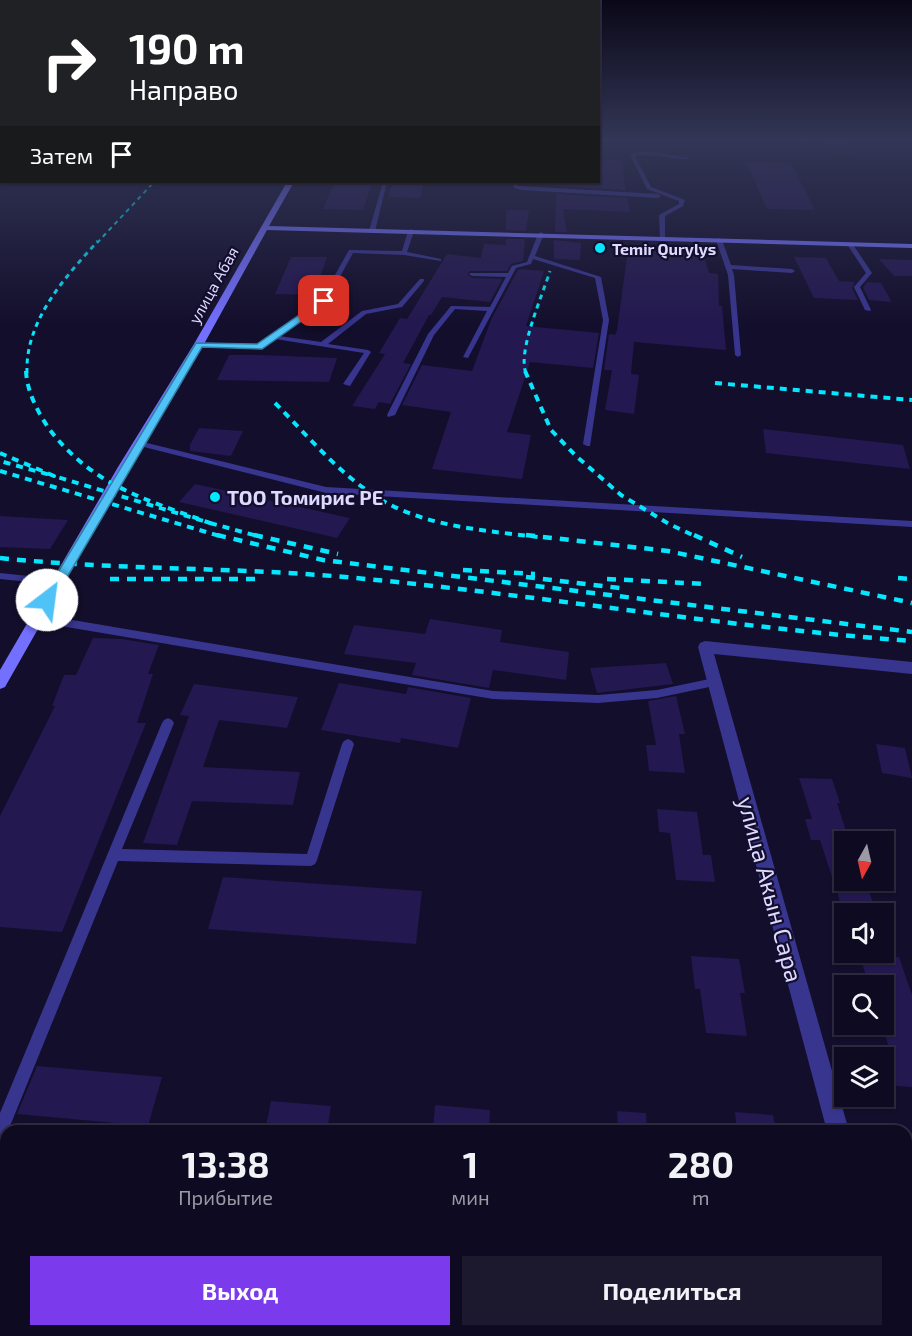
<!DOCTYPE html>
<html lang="ru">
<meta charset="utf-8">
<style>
body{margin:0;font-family:"Exo 2",sans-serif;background:#1c182e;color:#f1f3f6;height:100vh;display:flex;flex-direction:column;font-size:22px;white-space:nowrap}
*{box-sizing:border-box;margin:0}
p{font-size:20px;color:#9b9aa5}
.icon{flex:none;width:33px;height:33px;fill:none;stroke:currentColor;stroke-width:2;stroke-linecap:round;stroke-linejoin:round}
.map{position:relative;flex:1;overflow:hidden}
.side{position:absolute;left:0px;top:1125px;width:912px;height:212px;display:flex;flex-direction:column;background:#0e0a21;border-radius:18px 18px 0 0;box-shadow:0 2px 4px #0004,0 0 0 2px #2e2b3f}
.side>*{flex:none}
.guide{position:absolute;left:0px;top:0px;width:600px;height:183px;box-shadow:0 2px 4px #0004,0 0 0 2px #2e2b3f;background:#202124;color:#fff;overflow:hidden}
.needle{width:39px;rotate:188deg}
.controls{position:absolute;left:834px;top:831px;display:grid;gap:12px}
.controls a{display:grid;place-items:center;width:60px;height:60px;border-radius:0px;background:#0e0a21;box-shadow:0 2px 4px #0004,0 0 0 2px #2e2b3f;font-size:30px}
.pin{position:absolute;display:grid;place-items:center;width:51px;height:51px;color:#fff;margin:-26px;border-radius:12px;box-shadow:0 3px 9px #0006}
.me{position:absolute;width:66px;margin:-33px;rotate:30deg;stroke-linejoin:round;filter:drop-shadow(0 0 4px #0008)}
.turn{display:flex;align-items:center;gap:21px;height:126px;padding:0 30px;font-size:27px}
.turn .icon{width:78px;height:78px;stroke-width:2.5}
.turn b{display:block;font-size:42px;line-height:51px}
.then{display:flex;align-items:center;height:57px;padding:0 30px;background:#0003;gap:12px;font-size:22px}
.eta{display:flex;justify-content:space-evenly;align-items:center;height:102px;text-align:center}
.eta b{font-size:36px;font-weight:700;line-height:42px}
.button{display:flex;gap:12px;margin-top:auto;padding:12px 30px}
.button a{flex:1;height:69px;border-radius:0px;background:#7c3aed;color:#fff;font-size:24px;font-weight:700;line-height:69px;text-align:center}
.button a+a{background:#1c182e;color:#f1f3f6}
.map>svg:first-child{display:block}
</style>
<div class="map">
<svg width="912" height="1336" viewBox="0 0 912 1336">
<rect width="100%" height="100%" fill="#130e2c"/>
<path fill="#23184f" d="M822 139H845L857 154H832Z
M598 159 621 160 626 190 556 186V182H598Z
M746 162 791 163 815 210 767 209Z
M393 182H424L420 198 388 197Z
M334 183 372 184 363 210 323 209Z
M556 194 627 198 630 212 563 209 567 232H555Z
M506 210H529L526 231 506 230Z
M506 239H525L523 261 511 264 507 271H470L467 274 472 278 502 279 490 302 442 297 431 315H429L403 363 411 364 390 404 379 402 375 409 352 406 385 354 379 353 400 318 407 319 447 254 481 258 484 244 506 245Z
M554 240 581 243 580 260 554 259Z
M628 250 703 253 709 273 718 274 719 306H722L726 350 634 342 631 374 639 375 634 414 605 410 612 370H604L609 334 615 335 617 330Z
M291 257H327L314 295 275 294Z
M794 257 826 258 839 281 855 282 852 288 858 300 814 298Z
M879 259 912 260V276H894Z
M522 269 544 271 526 326 599 333 593 368 530 362 507 432 531 435 522 479 432 469 451 412 402 405 422 365 472 371 491 320 518 270Z
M867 282 881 283 892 302 869 300 863 287Z
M229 355H260L337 358 329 382 217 380Z
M199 428 243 431 231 456 190 451V445Z
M763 429 903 445 910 469 766 453Z
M195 484 350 518 337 538 179 502Z
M0 516 68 520 50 549 0 547Z
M430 619 502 630 500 642 569 652 566 680 493 670 489 688 412 675 416 663 344 654 354 625 425 634Z
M93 638 122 639 159 645 148 674H153L137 723H146L62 932 0 927V816L55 706H52L64 675H76Z
M666 663 673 684 597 693 590 668Z
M339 683 406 694 408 687 471 698 458 748 401 738 400 743 321 730Z
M194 684 298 697 287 728 219 720 203 767 300 772 293 805 192 801 177 845 143 843 189 716 180 715Z
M676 696 685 734H679L685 773 649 771 646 745H656L648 701Z
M876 744 905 748 912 778 882 773Z
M799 778 832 779 840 803H837L849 840H844V880H865L877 914H844L820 840H811L805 819H812Z
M657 809 697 812 703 855H711L715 882 676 880 670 833 659 832Z
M223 877 422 891 416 944 208 929Z
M691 956 739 959 745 993H740L747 1036 706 1033 700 989H695Z
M860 956 899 957 912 995V1087L896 1086 885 1051H890L884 1031V986H869Z
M37 1066 162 1077 148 1126 17 1114Z
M271 1101 331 1106 327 1131H265Z
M435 1105 490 1110 489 1131H433Z
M617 1111 646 1113 647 1131H618Z
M735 1112 773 1115 776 1131H737Z"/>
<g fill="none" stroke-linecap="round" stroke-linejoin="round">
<path fill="#38358f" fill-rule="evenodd" d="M803 139H807L809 142 805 143Z
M639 152H653L691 158C675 162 654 152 635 156L651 187 685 200 683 206 665 216V239L660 238 659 215 679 204V201L647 189 630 155Z
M383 182H387L375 231 372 233 369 231Z
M512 182H516L518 186H521L658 194 661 196 658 198 521 190 514 188Z
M411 229 414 231 407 252 441 259V261L404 255 353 253 326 302 279 336 321 342 362 311 398 304 420 279H424V281L402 307 366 314 328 344 368 350 371 352 350 386 343 384 364 353 275 339 259 349 199 346 196 344 199 342 258 345 321 300 349 250 402 251 408 231Z
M541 232 544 234 535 256 601 277 609 320 590 446H587L583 444 603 320 595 278 533 259 531 264 516 268 468 358 463 357 487 311 455 309 434 335 395 415 388 417 387 415 428 334 451 306 490 307 506 277 472 276 469 274 470 273H508L512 266 527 262 538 234Z
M719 238 722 240 731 265 792 269 795 271 792 273 732 269 734 275 741 355 738 357 735 355 728 275 716 240Z
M850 242 852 243 872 273 860 287 871 310 870 311 865 310 854 287 866 273 847 244Z
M136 441H139L326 487 912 521V527L326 493 136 445Z
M0 573 58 579 63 582 58 585 0 579Z
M37 614 493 691 598 695 657 690 714 678 718 679 719 682 718 685 714 686 657 698 598 703 493 699 37 622 32 618Z
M168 718 172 720 174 723 122 849 307 854 342 744 344 741 348 739 352 741 354 744 317 860 315 864 311 866 118 861 8 1131H6V1138L0 1140V1113L162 723 164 720Z"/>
<path fill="#38358f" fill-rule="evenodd" d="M705 641 912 662V674L714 654 849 1131H827L698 647 700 643Z
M0 1196H6V1220H0Z
M906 1244H912V1268H906Z
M130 1330H156L155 1336H129Z
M498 1330H524V1336H498Z
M879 1330H905L907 1336H881Z"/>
<path fill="#7370ff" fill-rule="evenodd" d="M287 182H294L269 226 912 244V248L267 230 204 344 130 467 5 687 0 689V670L118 467 194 344Z"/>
<path stroke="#05e7ff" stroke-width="2" stroke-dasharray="4.5 4" stroke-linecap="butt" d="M97 243 154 182"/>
<path stroke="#05e7ff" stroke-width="3" stroke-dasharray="5 4.5" stroke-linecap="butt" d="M27 373C25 321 65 277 98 241
M526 373C517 352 543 294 550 271"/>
<path stroke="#05e7ff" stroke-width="4" stroke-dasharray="7 6" stroke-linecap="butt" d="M26 371C27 392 38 413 50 430 93 486 147 500 210 523L54 476
M525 371 551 430 576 456 621 495 669 524 697 537
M715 383 912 400
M275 403C310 438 343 479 387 503 431 527 489 531 538 537
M0 453 54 476 0 461
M0 471 223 537
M210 523 261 537"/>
<path stroke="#05e7ff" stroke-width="4.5" stroke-dasharray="9 8" stroke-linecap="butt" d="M217 535 323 560 912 632
M254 535 338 554
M526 535 668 551 912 603
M694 535 742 557
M0 558C115 570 230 567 345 577 534 594 722 627 912 641
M463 570 535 574
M526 577 620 588
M898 578 912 579
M110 579H261
M607 579 706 584"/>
</g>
<linearGradient id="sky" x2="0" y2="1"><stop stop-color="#0a0818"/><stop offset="0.43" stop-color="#333656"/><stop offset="1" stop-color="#333656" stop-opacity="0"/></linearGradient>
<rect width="912" height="326" fill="url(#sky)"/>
<path fill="#4fc3f7" stroke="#337fa1" stroke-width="1.5" d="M324 298 328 301 327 303 262 349 202 347 52 603H43L41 600 43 597 196 343 257 344Z"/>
<g fill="#05e7ff" stroke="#130e2c" stroke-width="2">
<circle cx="600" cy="248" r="6"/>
<circle cx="215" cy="497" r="6"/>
</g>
<g text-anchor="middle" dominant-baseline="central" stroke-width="4.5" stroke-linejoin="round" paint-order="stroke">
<g font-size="16" font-weight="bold" fill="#ddd9ff" stroke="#130e2c" text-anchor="start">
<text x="612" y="248">Temir Qurylys</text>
</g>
<g font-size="16" fill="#ddd9ff" stroke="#130e2c">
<text transform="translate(213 285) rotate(-61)">улица Абая</text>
</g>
<g font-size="20" font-weight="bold" fill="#ddd9ff" stroke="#130e2c" text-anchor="start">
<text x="227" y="497">ТОО Томирис РЕ</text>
</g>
<g font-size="24" fill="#ddd9ff" stroke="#130e2c">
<text transform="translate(771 889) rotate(75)">улица Акын Сара</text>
</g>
</g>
</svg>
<div class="controls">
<a><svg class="needle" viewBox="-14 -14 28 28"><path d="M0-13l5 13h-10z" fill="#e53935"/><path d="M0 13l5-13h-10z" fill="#9b9aa5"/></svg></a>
<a><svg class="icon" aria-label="sound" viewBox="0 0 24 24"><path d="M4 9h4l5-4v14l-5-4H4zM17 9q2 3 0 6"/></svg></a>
<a><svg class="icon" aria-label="search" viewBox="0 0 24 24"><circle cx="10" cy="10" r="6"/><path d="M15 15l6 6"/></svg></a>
<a><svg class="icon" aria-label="layers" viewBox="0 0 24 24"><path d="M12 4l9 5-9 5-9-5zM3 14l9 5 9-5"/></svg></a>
</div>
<div class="pin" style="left:324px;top:301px;background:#d93025"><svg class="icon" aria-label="arrive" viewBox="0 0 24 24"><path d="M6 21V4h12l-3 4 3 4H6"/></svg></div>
<svg class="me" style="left:47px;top:600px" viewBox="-20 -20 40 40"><circle r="19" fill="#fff"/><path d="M0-13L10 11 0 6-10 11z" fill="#4fc3f7"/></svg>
<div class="guide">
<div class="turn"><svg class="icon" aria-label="right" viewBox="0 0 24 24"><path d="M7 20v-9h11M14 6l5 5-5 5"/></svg><div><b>190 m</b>Направо</div></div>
<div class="then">Затем<svg class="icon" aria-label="arrive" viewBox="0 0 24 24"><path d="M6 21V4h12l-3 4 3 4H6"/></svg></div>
</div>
<section class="side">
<div class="eta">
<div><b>13:38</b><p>Прибытие</p></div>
<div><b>1</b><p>мин</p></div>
<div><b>280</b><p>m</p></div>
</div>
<div class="button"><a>Выход</a><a>Поделиться</a></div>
</section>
</div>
